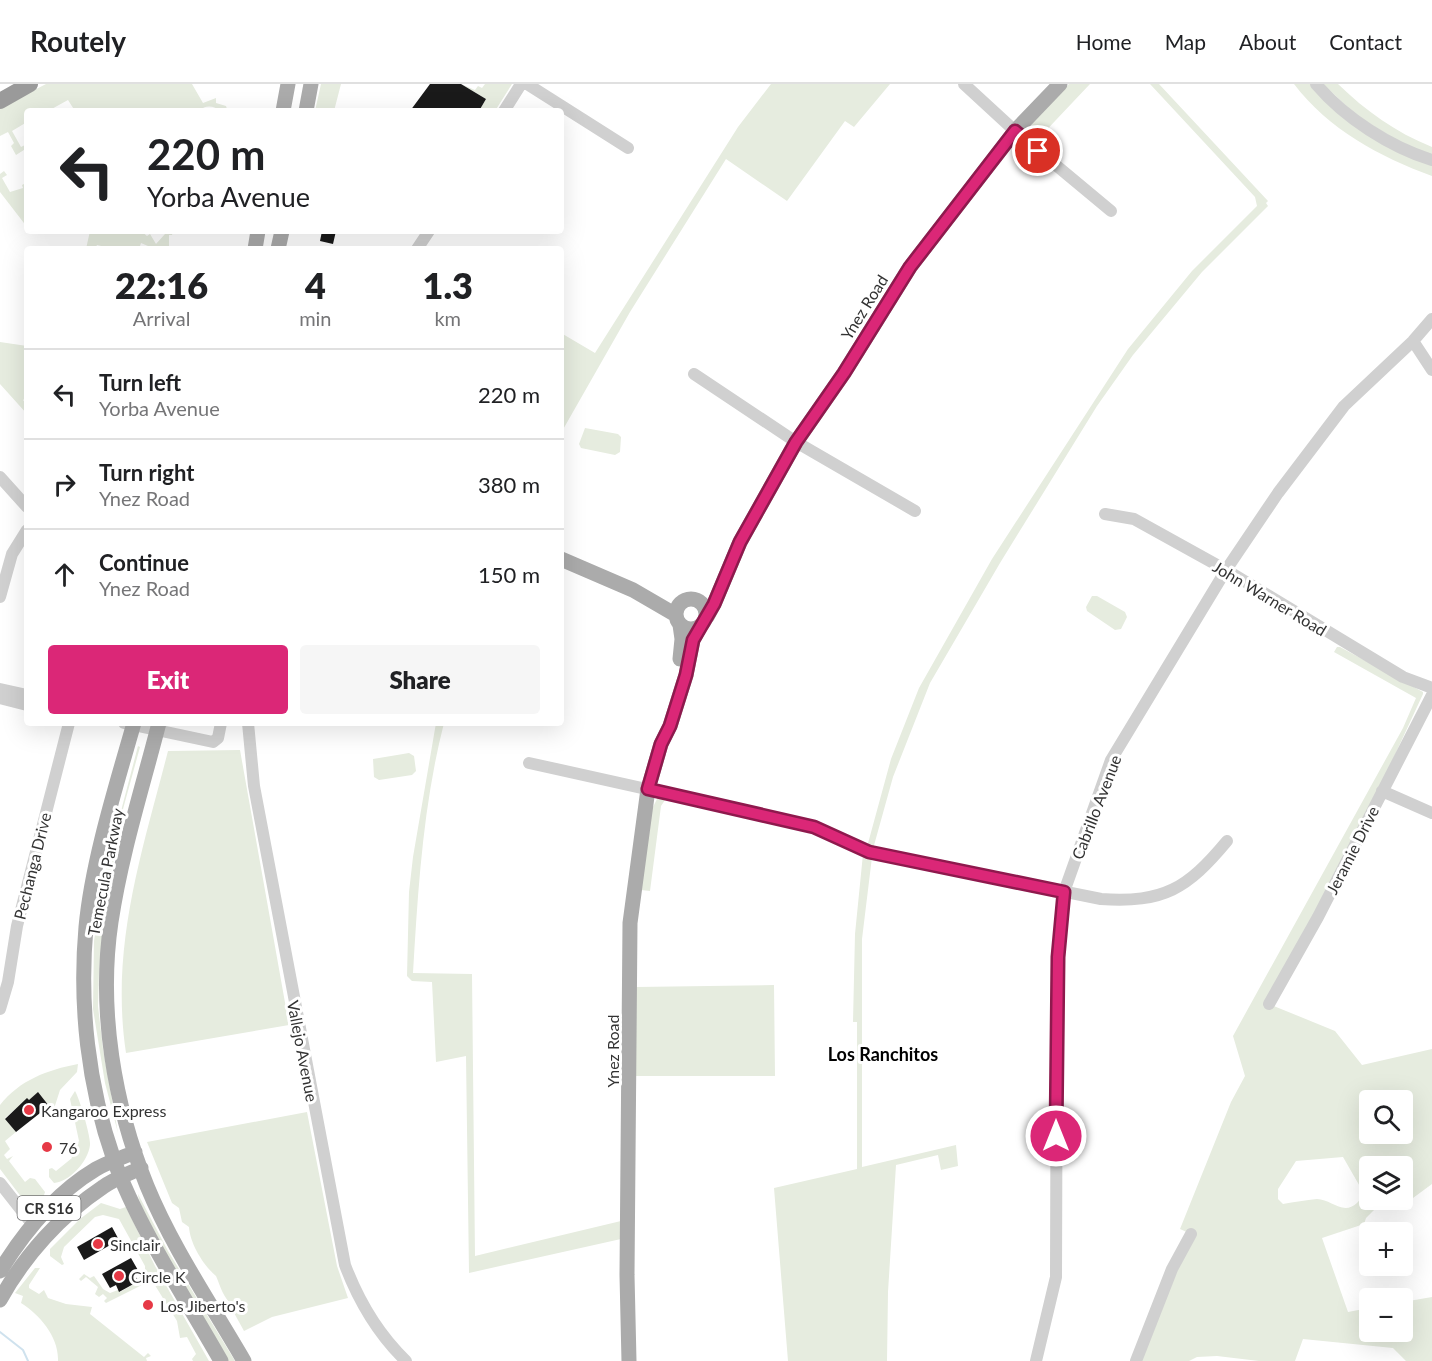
<!DOCTYPE html>
<meta charset="utf-8">
<style>
body{margin:0;font-family:Lato,sans-serif;background:#f6f6f6;color:#202124;height:100vh;display:flex;flex-direction:column;font-size:22px;white-space:nowrap}
*{box-sizing:border-box;margin:0}
p{font-size:20px;color:#757577}
.icon{flex:none;width:33px;height:33px;fill:none;stroke:currentColor;stroke-width:2;stroke-linecap:round;stroke-linejoin:round}
.map{position:relative;flex:1;overflow:hidden}
.details{position:absolute;left:24px;top:162px;width:540px;height:480px;display:flex;flex-direction:column;background:#fff;border-radius:6px;box-shadow:0 6px 24px #0002}
.details>*{flex:none}
.banner{position:absolute;left:24px;top:24px;width:540px;height:126px;border-radius:6px;box-shadow:0 6px 24px #0002;background:#fff;color:#202124;overflow:hidden}
.fabs{position:absolute;left:1359px;top:1006px;display:grid;gap:12px}
.fabs a{display:grid;place-items:center;width:54px;height:54px;border-radius:6px;background:#fff;box-shadow:0 6px 24px #0002;font-size:30px}
.pin{position:absolute;display:grid;place-items:center;width:51px;height:51px;color:#fff;margin:-26px;border:3px solid #fff;border-radius:50%;box-shadow:0 2px 6px #0007}
.me{position:absolute;width:66px;margin:-33px;rotate:0deg;stroke-linejoin:round;filter:drop-shadow(0 0 4px #0008)}
.turn{display:flex;align-items:center;gap:21px;height:126px;padding:0 24px;font-size:27px}
.turn .icon{width:78px;height:78px;stroke-width:2.5}
.turn b{display:block;font-size:42px;line-height:51px}
.eta{display:flex;justify-content:space-evenly;align-items:center;height:102px;text-align:center}
.eta b{font-size:36px;font-weight:800;line-height:42px}
.cta{display:flex;gap:12px;margin-top:auto;padding:12px 24px}
.cta a{flex:1;height:69px;border-radius:6px;background:#db2777;color:#fff;font-size:24px;font-weight:800;line-height:69px;text-align:center}
.cta a+a{background:#f6f6f6;color:#202124}
ul{padding:0;list-style:none}
li{display:flex;align-items:center;gap:18px;height:90px;padding:0 24px;border-top:2px solid #e0e0e0}
li div{flex:1}
li b{display:block;font-size:22px}
li em{font-style:normal}
header{display:flex;align-items:center;gap:36px;box-sizing:border-box;height:84px;padding:0 30px;background:#fff;border-bottom:2px solid #e0e0e0}
header strong{font-size:28px}
nav{display:flex;gap:33px;margin-inline-start:auto;font-size:21px}
.map>svg:first-child{display:block}
</style>
<header>
<strong>Routely</strong>
<nav><a>Home</a><a>Map</a><a>About</a><a>Contact</a></nav>
</header>
<div class="map">
<svg width="1432" height="1277" viewBox="0 0 1432 1277">
<rect width="100%" height="100%" fill="#fff"/>
<path fill="#e6ecdf" fill-rule="evenodd" d="M46 0H192L203 19 216 14V19L226 22 227 25 221 27C214 22 206 20 199 27H75L68 16 48 27H27V38L12 47 21 63 25 61 27 64 16 71 11 62 14 59 8 48 0 52V24Z
M321 0H341L334 27H315Z
M461 0 475 6 478 2 482 4 485 0H512L495 27H479L486 15Z
M771 0H890L854 43 845 37 787 117 726 75 630 228 561 349V249L595 269 738 43Z
M1069 0H1090L1038 55 1032 49 1031 38Z
M1150 0H1159L1268 117 1266 119 1268 122 1202 188 1133 271 1097 322 1000 479 930 599 893 693 873 765 867 763 891 675 919 604 992 475 1128 265 1192 187 1257 122 1255 113Z
M1294 0H1312L1321 11 1432 81V92C1380 73 1328 45 1294 0Z
M1323 0H1338C1366 27 1395 48 1432 63V71L1401 59 1356 31Z
M4 87 7 91 2 94 10 108 23 104 22 101 26 99 27 101V143L0 108V90Z
M90 147H141L147 152 150 150 156 160 165 150 162 147H173L172 151H169V165H155L141 159 139 165H114L97 161 95 165H86Z
M0 258 27 262V305L24 308 27 313 23 316 27 321V330L0 300Z
M585 344 618 350 621 353 620 368 615 371 581 364 579 360Z
M1092 512H1097L1125 528 1127 533 1121 545 1115 546 1087 527 1086 523Z
M1337 563H1340L1423 608V610L1386 690 1269 920 1335 947 1362 981 1432 965V1100L1413 1114 1403 1115 1402 1083H1370V1116H1384L1366 1134 1364 1140 1322 1154 1348 1228 1369 1224 1370 1248H1402L1403 1218 1432 1213V1277H1406L1393 1264 1303 1255 1295 1277H1259L1217 1272 1197 1273 1189 1277H1139L1191 1150 1180 1145 1231 1018 1245 992 1233 952 1403 644 1416 614 1334 568ZM1370 1017H1402V1050H1370ZM1343 1073 1362 1106C1362 1111 1361 1115 1357 1119 1343 1132 1331 1115 1317 1115 1306 1116 1294 1118 1283 1120L1278 1115V1105L1296 1077Z
M436 639H444C423 721 418 805 413 889L472 890 475 1172 621 1137V1155L469 1189 466 972 436 978 432 898 412 897 407 892 409 808 413 773Z
M138 662 140 663 114 758V775L104 829 99 888 98 922 103 965 118 1049 105 999 93 925 94 857 104 792Z
M240 666 289 941 126 969C110 863 142 768 168 667Z
M409 669 414 672 416 687 412 691 379 696 374 693 373 675Z
M658 713H665V716L661 722 650 807 641 806 650 729Z
M863 770 872 773 862 855V1083L956 1061 958 1082 941 1086 938 1071 896 1081 888 1208 887 1277H788L774 1104 857 1085V938H853L855 850Z
M774 901 775 992H636V903Z
M78 980 77 988 60 1006 52 1031 48 1027 51 1024 38 1009 29 1016 27 1015 5 1034 16 1048 5 1057 10 1065 4 1071 7 1075 13 1072 9 1077 25 1098 30 1094 35 1095 45 1108C43 1118 36 1118 25 1118L0 1085V1021C20 996 47 986 78 980Z
M75 1007C79 1013 91 1053 90 1061 88 1078 69 1098 54 1099L49 1093V1085L52 1084 56 1087 72 1074 70 1069 79 1057 70 1015Z
M307 1028 337 1182 348 1214 272 1233 244 1247 233 1227V1222C223 1213 221 1204 216 1192 204 1182 190 1160 189 1143L182 1138 179 1124 172 1119 147 1058Z
M138 1110 168 1167 235 1277H228C213 1251 138 1129 138 1110Z
M101 1119 120 1125 126 1123 155 1182 209 1277H193L192 1275 196 1270 187 1253 180 1254 177 1237 153 1198 147 1196 146 1199 106 1219 104 1217 107 1214 103 1210 99 1213 95 1210 98 1203 86 1193 81 1197 79 1195 84 1190 90 1194 94 1192 103 1205 110 1209 118 1206 120 1208 138 1198 137 1195 145 1190V1182L119 1135 103 1131 95 1133 64 1163 61 1173 64 1180 62 1181 50 1172V1165L80 1135Z
M35 1184H40L29 1201V1204L39 1210 44 1206 48 1214 66 1220 92 1223 90 1230 144 1273 148 1269 151 1272 146 1274 147 1277H58C59 1253 40 1231 21 1219L23 1212 15 1209Z"/>
<g fill="none" stroke-linecap="round" stroke-linejoin="round">
<path stroke="#cfe2ee" stroke-width="2" d="M0 1248 23 1266 28 1277"/>
</g>
<path fill="#1a1a1a" d="M430 0H461L486 15 479 27H410Z
M322 147H336L333 160 320 157Z
M38 1008 49 1022 16 1048 5 1035 27 1014 29 1016Z
M112 1143 119 1156 84 1176 77 1163Z
M131 1174 139 1188 134 1191 139 1197 119 1208 116 1201 110 1204 102 1190Z"/>
<g fill="none" stroke-linecap="round" stroke-linejoin="round">
<path stroke="#d0d0d0" stroke-width="12" d="M527 0 628 64
M964 0 1015 47 1111 127
M1316 0C1345 34 1390 63 1432 76
M504 27 521 0
M417 165 429 147
M1413 257 1432 286
M694 290 796 358 915 427
M0 393 27 423
M1105 430 1134 435 1226 486 1403 593 1432 604
M0 513 12 470 27 446
M0 605 27 611
M0 614 27 621
M124 639 213 658 218 654 221 639
M248 639 254 702 345 1181C359 1218 377 1249 406 1277
M529 679 790 737 814 743 869 768 1101 815C1164 819 1187 805 1227 757
M1382 707 1432 729
M1269 920 1318 833 1432 611
M0 925 8 898 17 842 69 639
M0 1099 33 1141
M1036 1277 1056 1193 1057 873 1064 808 1111 676 1226 486 1278 409 1344 322 1413 257 1432 235
M1136 1277 1172 1185 1191 1150"/>
<path stroke="#ababab" stroke-width="15" d="M283 27 288 0
M306 27 311 0
M255 165 258 147
M278 165 282 147
M561 475 633 506 676 531
M676 530a15 15 0 1 1 30 0a15 15 0 1 1-30 0Z
M707 533 714 520 740 458 796 358 844 289 910 183 1015 47 1060 0
M680 541 682 555 680 575
M134 639C116 702 92 778 86 843 79 921 88 1002 114 1076 138 1143 186 1215 221 1277
M159 639C142 705 121 771 111 838 98 926 114 1020 147 1102 172 1163 211 1220 244 1277
M0 1187C24 1148 56 1109 96 1085 108 1078 122 1074 135 1068
M0 1216C24 1172 61 1131 103 1103 114 1095 128 1090 141 1084
M629 1277 627 1191 630 839 648 705 661 660 670 642 686 591 693 556 700 543"/>
<path stroke="#9a9a9a" stroke-width="16" d="M0 17 30 0"/>
</g>
<g fill="none" stroke-linecap="round" stroke-linejoin="round">
<g stroke="#8e194d" stroke-width="15">
<path id="route" d="M1038 67 1015 47 910 183 844 289 796 358 740 458 714 520 693 556 686 591 670 642 661 660 648 705 814 743 869 768 1064 808 1058 873 1056 1052"/>
</g>
<use href="#route" stroke="#db2777" stroke-width="10"/>
</g>
<g fill="#e63946" stroke="#fff" stroke-width="2">
<circle cx="29" cy="1026" r="6"/>
<circle cx="47" cy="1063" r="6"/>
<circle cx="98" cy="1160" r="6"/>
<circle cx="119" cy="1192" r="6"/>
<circle cx="148" cy="1221" r="6"/>
</g>
<g text-anchor="middle" dominant-baseline="central" stroke-width="6" stroke-linejoin="round" paint-order="stroke">
<rect fill="#fff" stroke="#707070" stroke-width="1.5" x="17.5" y="1112" width="63" height="24" rx="4.5"/>
<g font-size="15" font-weight="bold" fill="#333">
<text x="49" y="1124">CR S16</text>
</g>
<g font-size="16" fill="#333" stroke="#fff">
<text transform="translate(864 223) rotate(-58)">Ynez Road</text>
<text transform="translate(1270 514) rotate(31)">John Warner Road</text>
<text transform="translate(1096 723) rotate(-69)">Cabrillo Avenue</text>
<text transform="translate(1352 766) rotate(-63)">Jeramie Drive</text>
<text transform="translate(32 782) rotate(-76)">Pechanga Drive</text>
<text transform="translate(105 788) rotate(-79)">Temecula Parkway</text>
<text transform="translate(303 967) rotate(79)">Vallejo Avenue</text>
<text transform="translate(612 967) rotate(-90)">Ynez Road</text>
</g>
<g font-size="16" fill="#333" stroke="#fff" text-anchor="start">
<text x="41" y="1026">Kangaroo Express</text>
<text x="59" y="1063">76</text>
<text x="110" y="1160">Sinclair</text>
<text x="131" y="1192">Circle K</text>
<text x="160" y="1221">Los Jiberto's</text>
</g>
<g font-size="18" font-weight="bold" fill="#000" stroke="#fff">
<text x="883" y="970">Los Ranchitos</text>
</g>
</g>
</svg>
<div class="fabs">
<a><svg class="icon" aria-label="search" viewBox="0 0 24 24"><circle cx="10" cy="10" r="6"/><path d="M15 15l6 6"/></svg></a>
<a><svg class="icon" aria-label="layers" viewBox="0 0 24 24"><path d="M12 4l9 5-9 5-9-5zM3 14l9 5 9-5"/></svg></a>
<a>+</a>
<a>−</a>
</div>
<div class="pin" style="left:1038px;top:67px;background:#d93025"><svg class="icon" aria-label="arrive" viewBox="0 0 24 24"><path d="M6 21V4h12l-3 4 3 4H6"/></svg></div>
<svg class="me" style="left:1056px;top:1052px" viewBox="-20 -20 40 40"><circle r="17" fill="#db2777" stroke="#fff" stroke-width="3"/><path d="M0-11L8 9 0 5-8 9z" fill="#fff"/></svg>
<div class="banner">
<div class="turn"><svg class="icon" aria-label="left" viewBox="0 0 24 24"><path d="M17 20v-9H6M10 6l-5 5 5 5"/></svg><div><b>220 m</b>Yorba Avenue</div></div>
</div>
<section class="details">
<div class="eta">
<div><b>22:16</b><p>Arrival</p></div>
<div><b>4</b><p>min</p></div>
<div><b>1.3</b><p>km</p></div>
</div>
<ul>
<li><svg class="icon" aria-label="left" viewBox="0 0 24 24"><path d="M17 20v-9H6M10 6l-5 5 5 5"/></svg><div><b>Turn left</b><p>Yorba Avenue</p></div><em>220 m</em></li>
<li><svg class="icon" aria-label="right" viewBox="0 0 24 24"><path d="M7 20v-9h11M14 6l5 5-5 5"/></svg><div><b>Turn right</b><p>Ynez Road</p></div><em>380 m</em></li>
<li><svg class="icon" aria-label="ahead" viewBox="0 0 24 24"><path d="M12 20V5M6 11l6-6 6 6"/></svg><div><b>Continue</b><p>Ynez Road</p></div><em>150 m</em></li>
</ul>
<div class="cta"><a>Exit</a><a>Share</a></div>
</section>
</div>
